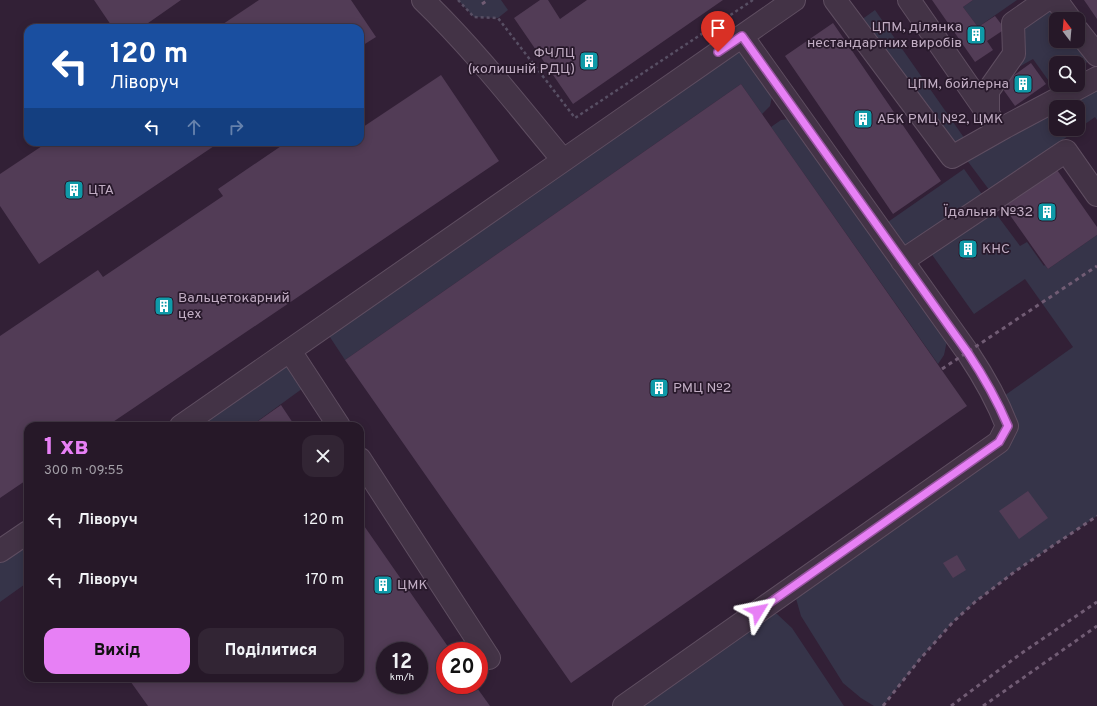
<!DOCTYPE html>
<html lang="uk">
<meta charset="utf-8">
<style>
body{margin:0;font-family:Overpass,sans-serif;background:#322534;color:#f1f3f6;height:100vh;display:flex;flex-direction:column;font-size:15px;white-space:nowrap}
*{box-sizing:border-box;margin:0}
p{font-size:13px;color:#a4a0a8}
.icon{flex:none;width:22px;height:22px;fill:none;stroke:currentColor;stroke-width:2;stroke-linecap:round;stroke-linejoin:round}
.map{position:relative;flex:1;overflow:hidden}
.side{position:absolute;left:24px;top:422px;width:340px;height:260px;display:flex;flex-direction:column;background:#261828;border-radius:12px;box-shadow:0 2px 10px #0003,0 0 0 1px #423745}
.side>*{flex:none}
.banner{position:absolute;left:24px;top:24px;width:340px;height:122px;border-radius:12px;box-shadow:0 2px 10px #0003,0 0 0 1px #423745;background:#1a4fa0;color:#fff;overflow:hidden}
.needle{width:26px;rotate:344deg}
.tools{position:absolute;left:1049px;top:12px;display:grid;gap:8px}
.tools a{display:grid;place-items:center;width:36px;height:36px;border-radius:8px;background:#261828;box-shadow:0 2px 10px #0003,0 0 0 1px #423745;font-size:20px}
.speed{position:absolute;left:376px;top:642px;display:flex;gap:8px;font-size:20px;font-weight:700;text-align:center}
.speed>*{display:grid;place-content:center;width:52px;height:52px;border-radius:50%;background:#261828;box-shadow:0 2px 10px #0003,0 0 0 1px #423745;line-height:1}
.speed small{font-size:10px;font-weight:400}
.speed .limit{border:6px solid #d22;background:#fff;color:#111}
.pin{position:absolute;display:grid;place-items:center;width:34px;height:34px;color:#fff;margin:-41px -17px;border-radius:50% 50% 50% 0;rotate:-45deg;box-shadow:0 0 4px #0007}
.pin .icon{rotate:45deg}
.me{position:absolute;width:44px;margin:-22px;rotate:55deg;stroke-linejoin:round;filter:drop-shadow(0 0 3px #0008)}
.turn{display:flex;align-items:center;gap:14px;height:84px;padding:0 20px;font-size:18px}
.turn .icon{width:52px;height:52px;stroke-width:2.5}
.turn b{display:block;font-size:28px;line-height:34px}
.lanes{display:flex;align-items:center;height:38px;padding:0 20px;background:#0003;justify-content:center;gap:20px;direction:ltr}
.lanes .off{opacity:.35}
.round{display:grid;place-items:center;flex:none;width:42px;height:42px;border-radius:12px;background:#322534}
.summary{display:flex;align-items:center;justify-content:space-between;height:68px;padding:0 20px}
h1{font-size:24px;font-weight:800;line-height:30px;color:#e780f5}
.cta{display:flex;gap:8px;margin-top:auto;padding:8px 20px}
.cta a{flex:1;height:46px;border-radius:12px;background:#e780f5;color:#111;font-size:16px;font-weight:800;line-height:46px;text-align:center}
.cta a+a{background:#322534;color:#f1f3f6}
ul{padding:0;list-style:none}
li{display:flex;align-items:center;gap:12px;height:60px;padding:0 20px}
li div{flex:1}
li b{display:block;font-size:15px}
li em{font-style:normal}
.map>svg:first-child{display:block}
</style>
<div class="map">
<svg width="1097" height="706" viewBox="0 0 1097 706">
<rect width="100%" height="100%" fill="#322036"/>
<path fill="#363449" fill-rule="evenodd" d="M458 0H501L508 10 498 18 474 17Z
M973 0H1017L978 27 963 7Z
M1049 0 1064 19H1056V25L1054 26 1056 30V41H1064L1067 45 1073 41 1097 56 1078 68V63H1056V81L1051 84 1033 59 1017 68 1015 23Z
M875 10 967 142 955 150 861 20Z
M740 44 772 97 770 106 762 114 741 84 345 360 326 331Z
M1097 81V120L1095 117 990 191 963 155ZM1056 107H1078V129H1056Z
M789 119 947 341 944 355 938 364 771 127 781 120Z
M964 169 986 200 905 254 885 224Z
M991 207 1020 246 1027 242 1044 266 1045 265 1048 269 1097 235V516L1017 570 975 602 953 622 920 659 883 706H874L861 698 843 683 801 616 795 595 999 442 997 401 1073 347 1025 279 974 314 928 249Z
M290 351 310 383 251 426H181Z
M28 532V582L0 602V551Z
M758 611 777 614 792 628 844 706H624Z"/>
<path fill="#523c56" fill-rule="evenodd" d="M94 0H181L141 28H113Z
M259 0H351L376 37 360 47V28H217Z
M540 0H548L560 19 587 0H723L573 104 514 18Z
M932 0H973L963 7 978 27 995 16 1005 29 987 41 993 50 975 62Z
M1084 0H1097V19Z
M833 23 941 181 893 214 785 56Z
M1031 63 1046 84 1015 106 1000 85Z
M441 75 499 161 107 426H28V479L0 498V336L98 270 103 277 223 196 218 189 287 142H360V129Z
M741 84 967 406 571 683 345 360Z
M48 142H220L39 264 0 206V174Z
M1055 167 1097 227V235L1048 269 1002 204Z
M958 250a10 10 0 1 1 20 0a10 10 0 1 1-20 0Z
M281 405 295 426H251Z
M1028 491 1048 518 1019 539 999 511Z
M360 520 451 651H445V685H475L490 706H148L128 678H360ZM385 651H419V685H385Z
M957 555 966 570 953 578 943 563Z"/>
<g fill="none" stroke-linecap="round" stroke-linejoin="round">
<g stroke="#5f4e61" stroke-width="24">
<path id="minor" d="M423 0C474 49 518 106 563 160
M835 0 952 157 1005 127 1097 78
M909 0 999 130
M1056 0 1070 19
M1078 31 1097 55
M988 113V91L1014 54 1013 23 1046 0
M902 261 1066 151 1097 195
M290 351 339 426
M181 426 794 0
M360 459 489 658
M0 551 28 532
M624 706 999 442 1007 426C997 400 984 377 968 353L742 36"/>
</g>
<path stroke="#584f64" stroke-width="2.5" stroke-dasharray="3 3" stroke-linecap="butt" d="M458 0 474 17 498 18 575 118 753 0"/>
<use href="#minor" stroke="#433346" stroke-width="22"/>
<path stroke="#715c74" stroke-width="3" stroke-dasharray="4 4" stroke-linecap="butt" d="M482 4 488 0
M942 369 1097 266
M883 706 920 659 953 622 975 602 1017 570 1097 516
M951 706 1019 655 1097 602
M983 706 1097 626"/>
</g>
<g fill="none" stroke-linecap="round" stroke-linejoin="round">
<g stroke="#96539f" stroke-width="10">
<path id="route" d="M718 52 742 36 968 353C984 377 997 400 1008 426L999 442 758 611"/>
</g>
<use href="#route" stroke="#e780f5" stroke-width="7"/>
</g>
<defs>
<g id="building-square" transform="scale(1)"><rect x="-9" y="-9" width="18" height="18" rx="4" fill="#0f9aa8" stroke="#28192b"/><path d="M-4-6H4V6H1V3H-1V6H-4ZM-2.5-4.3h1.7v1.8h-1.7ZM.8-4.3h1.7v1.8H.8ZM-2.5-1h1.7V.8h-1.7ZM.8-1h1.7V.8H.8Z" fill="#fff"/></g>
</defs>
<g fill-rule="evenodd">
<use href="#building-square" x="976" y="35"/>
<use href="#building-square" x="589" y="61"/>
<use href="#building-square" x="1023" y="84"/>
<use href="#building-square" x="863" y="119"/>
<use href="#building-square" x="74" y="190"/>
<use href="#building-square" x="1047" y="212"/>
<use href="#building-square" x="968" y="249"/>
<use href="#building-square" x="164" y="306"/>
<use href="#building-square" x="659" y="388"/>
<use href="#building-square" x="383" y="585"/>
</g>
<g text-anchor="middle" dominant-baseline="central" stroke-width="3.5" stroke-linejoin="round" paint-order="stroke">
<g font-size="14" fill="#c1adc3" stroke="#28192b" text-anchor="start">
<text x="962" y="27" text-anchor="end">ЦПМ, ділянка<tspan x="962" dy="16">нестандартних виробів</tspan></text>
<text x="575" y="53" text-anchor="end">ФЧЛЦ<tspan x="575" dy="16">(колишній РДЦ)</tspan></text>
<text x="1009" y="84" text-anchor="end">ЦПМ, бойлерна</text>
<text x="877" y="119">АБК РМЦ №2, ЦМК</text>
<text x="88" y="190">ЦТА</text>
<text x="1033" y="212" text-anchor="end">Їдальня №32</text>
<text x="982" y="249">КНС</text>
<text x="178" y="298">Вальцетокарний<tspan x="178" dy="16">цех</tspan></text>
<text x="673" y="388">РМЦ №2</text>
<text x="397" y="585">ЦМК</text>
</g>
</g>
</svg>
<div class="tools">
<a><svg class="needle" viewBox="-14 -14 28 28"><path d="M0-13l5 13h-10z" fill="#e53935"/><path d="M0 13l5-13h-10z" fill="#a4a0a8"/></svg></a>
<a><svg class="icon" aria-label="search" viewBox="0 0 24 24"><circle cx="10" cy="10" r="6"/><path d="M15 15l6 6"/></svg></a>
<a><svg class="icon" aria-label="layers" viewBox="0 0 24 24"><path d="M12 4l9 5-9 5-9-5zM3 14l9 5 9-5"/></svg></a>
</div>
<div class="speed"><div>12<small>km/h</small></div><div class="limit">20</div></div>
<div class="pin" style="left:718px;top:52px;background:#d93025"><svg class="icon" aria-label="arrive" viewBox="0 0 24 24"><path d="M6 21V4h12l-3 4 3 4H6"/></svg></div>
<svg class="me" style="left:758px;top:611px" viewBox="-20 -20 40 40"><path d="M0-17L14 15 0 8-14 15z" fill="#e780f5" stroke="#fff" stroke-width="4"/></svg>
<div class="banner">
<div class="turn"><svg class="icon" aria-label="left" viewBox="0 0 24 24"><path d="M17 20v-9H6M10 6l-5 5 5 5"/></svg><div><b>120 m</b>Ліворуч</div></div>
<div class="lanes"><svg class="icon" aria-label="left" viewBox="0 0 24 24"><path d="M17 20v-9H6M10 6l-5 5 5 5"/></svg><svg class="icon off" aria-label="ahead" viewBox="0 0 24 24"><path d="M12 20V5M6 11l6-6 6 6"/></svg><svg class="icon off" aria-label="right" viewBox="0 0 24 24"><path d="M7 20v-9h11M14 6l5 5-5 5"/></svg></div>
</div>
<section class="side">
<div class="summary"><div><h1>1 хв</h1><p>300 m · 09:55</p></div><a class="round"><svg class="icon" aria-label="close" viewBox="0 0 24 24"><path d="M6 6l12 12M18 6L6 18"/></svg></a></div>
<ul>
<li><svg class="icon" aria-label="left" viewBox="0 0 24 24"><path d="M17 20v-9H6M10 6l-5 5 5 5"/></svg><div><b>Ліворуч</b></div><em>120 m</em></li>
<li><svg class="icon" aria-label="left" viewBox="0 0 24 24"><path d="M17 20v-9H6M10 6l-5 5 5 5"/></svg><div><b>Ліворуч</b></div><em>170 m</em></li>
</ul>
<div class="cta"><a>Вихід</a><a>Поділитися</a></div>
</section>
</div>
